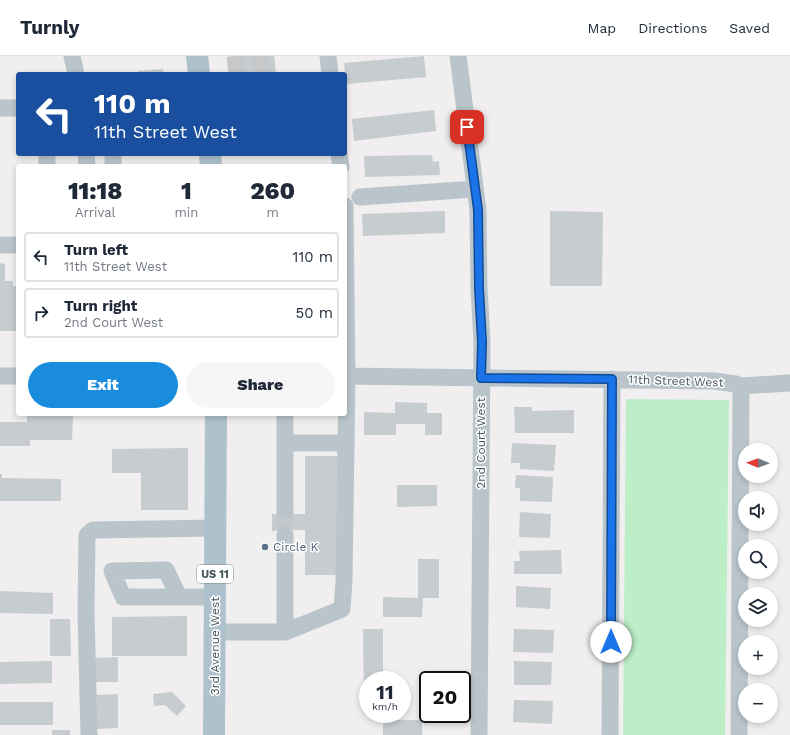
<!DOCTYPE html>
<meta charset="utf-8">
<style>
body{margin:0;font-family:"Work Sans",sans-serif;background:#f6f6f7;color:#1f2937;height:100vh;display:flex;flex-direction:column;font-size:15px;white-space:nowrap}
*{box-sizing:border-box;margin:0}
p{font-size:13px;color:#747a83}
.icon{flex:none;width:22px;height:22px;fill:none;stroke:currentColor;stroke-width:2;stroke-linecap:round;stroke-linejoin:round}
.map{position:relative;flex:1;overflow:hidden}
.details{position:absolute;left:16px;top:108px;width:331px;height:252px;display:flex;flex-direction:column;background:#fff;border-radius:4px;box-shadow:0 2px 6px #0003}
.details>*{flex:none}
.top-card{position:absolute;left:16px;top:16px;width:331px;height:84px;border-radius:4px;box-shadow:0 2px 6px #0003;background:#1a4fa0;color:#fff;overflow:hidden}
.needle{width:26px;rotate:271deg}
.controls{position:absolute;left:738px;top:387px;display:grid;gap:8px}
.controls a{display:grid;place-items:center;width:40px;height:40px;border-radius:50%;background:#fff;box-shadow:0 2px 6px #0003;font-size:20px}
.speed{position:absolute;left:359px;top:615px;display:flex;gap:8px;font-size:20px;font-weight:700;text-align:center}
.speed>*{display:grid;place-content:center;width:52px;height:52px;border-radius:50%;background:#fff;box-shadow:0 2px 6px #0003;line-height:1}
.speed small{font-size:10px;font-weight:400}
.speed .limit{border:2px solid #111;border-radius:6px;background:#fff;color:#111}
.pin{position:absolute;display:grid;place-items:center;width:34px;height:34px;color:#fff;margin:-17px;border-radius:8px;box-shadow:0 2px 6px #0006}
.me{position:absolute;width:44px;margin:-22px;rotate:0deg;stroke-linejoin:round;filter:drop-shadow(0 0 3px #0008)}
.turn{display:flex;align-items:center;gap:14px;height:84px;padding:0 12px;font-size:18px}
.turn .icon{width:52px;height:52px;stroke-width:2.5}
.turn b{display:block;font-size:28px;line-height:34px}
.eta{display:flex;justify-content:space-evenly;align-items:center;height:68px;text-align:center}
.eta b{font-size:24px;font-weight:800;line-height:28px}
.button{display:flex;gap:8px;margin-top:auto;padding:8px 12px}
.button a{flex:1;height:46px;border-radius:24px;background:#1a8cde;color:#fff;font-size:16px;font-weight:800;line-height:46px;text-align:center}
.button a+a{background:#f6f6f7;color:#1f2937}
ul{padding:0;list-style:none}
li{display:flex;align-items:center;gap:12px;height:50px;margin:0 8px 6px;padding:0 4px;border:2px solid #e0e1e3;border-radius:4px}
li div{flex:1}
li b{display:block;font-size:15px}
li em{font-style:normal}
header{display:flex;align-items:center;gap:24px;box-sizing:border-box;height:56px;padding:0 20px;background:#fff;border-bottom:1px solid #e0e1e3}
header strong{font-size:19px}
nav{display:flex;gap:22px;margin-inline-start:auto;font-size:14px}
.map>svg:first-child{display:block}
</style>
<header>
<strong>Turnly</strong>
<nav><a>Map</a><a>Directions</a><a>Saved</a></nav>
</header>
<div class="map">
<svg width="790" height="679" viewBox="0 0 790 679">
<rect width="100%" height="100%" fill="#f0eeee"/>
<path fill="#bceec8" d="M626 343 729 344 725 679H623Z"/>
<path fill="#c7ccd0" d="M234 0H274L276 18H230L228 1Z
M424 0 426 21 346 28 344 7Z
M163 13 164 18H138V15Z
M434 54 436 75 354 85 352 63Z
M432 99 433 106 439 105 440 119 365 121 364 100Z
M445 155V177L363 180 362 158Z
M550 155 603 156 602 230H550Z
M0 207 5 208V225H13V230H18V275H0Z
M395 346 427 347V357H442V379H425V368H396V379H364V356L395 357Z
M514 351H532V355L574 354V377H515Z
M27 360H73L72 384H30V390H0V366H27Z
M512 387 556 389 554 415 520 413V407H511Z
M188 392V454H141V417H112V393Z
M305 400H340L339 519H305V474L272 475V458H305Z
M0 418H2V422L61 423V445H0Z
M516 419 553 421 552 446 520 445V432H515Z
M397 429H437V450L397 451Z
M520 456 551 458 550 482 519 481Z
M561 494 562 518H514V505H520L519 495Z
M418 503H439V542H423L422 561H383V541L418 542Z
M516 530 551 532 550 553 516 551Z
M0 535 53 537V558L0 557Z
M187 560V600H112V561Z
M50 563H70L71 600H50Z
M363 573H383V624H368V653H364Z
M514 573 554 574 553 597 513 596Z
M118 601V626H95L94 602Z
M52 605V627L0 628V606Z
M514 605 552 606 551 629H514Z
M172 636 186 650 177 660 165 649 154 650 153 638Z
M118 638V672L97 673 96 639Z
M514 644 553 645 552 668 513 666Z
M0 646H53V669H0Z
M383 664H422V679H383Z
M52 674H70V679H52Z"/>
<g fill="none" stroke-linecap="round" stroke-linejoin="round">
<path stroke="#c6c8c9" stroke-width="17" stroke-dasharray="17 8" stroke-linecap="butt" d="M235 0 237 18
M260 0 263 18
M285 455V479"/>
<path stroke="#b9c5cb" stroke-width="17" d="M72 0 76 18
M328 0 330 18
M458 0 478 154 479 232 482 286 479 679
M0 52H18
M47 98V110
M86 98 87 110
M339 98 341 110
M113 110V98
M360 141 475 133
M0 189H18
M0 320H18
M345 320 714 325 736 328 741 330 790 327
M285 358V455
M285 387H346
M179 541 166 514 112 515 123 541H215
M215 576H285V479
M285 576 342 553 344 525 347 320 345 150
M89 679 86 557 87 479 93 474 216 472
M610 679 612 323
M739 679 741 330"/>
<path stroke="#adc2cd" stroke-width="22" d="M197 0 199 18
M210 98 211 110
M214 679 216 358"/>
</g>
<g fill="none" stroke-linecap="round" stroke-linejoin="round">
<g stroke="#114b97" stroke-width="10">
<path id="route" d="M467 71 478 154 479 232 482 286 481 322 612 323 611 586"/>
</g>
<use href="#route" stroke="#1a73e8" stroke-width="7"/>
</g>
<circle fill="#5c6f8a" stroke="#fff" stroke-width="1.5" cx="265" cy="491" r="4"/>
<g text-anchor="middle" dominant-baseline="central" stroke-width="3" stroke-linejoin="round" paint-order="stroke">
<rect fill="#fff" stroke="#7e878c" stroke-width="1" x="197" y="509" width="36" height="18" rx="3"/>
<g font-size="11" font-weight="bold" fill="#46545b">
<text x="215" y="518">US 11</text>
</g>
<g font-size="12" fill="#46545b" stroke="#fff">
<text transform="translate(676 325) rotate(2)">11th Street West</text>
<text transform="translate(481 387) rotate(-90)">2nd Court West</text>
<text transform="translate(215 590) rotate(-90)">3rd Avenue West</text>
</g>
<g font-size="12" fill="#4e5e75" stroke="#fff" text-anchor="start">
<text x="273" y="491">Circle K</text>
</g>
</g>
</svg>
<div class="controls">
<a><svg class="needle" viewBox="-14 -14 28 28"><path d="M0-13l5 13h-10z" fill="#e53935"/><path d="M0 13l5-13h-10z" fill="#747a83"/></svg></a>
<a><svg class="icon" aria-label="sound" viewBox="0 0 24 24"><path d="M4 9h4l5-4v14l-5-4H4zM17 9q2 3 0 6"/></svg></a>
<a><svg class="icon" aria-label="search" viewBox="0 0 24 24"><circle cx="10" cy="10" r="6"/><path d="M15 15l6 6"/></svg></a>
<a><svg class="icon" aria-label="layers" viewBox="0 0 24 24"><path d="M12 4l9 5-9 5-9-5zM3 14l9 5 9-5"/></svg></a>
<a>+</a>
<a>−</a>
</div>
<div class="speed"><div>11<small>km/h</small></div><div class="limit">20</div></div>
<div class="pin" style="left:467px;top:71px;background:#d93025"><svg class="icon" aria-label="arrive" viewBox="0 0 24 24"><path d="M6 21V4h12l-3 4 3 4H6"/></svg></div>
<svg class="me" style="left:611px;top:586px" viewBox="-20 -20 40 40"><circle r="19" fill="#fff"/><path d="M0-13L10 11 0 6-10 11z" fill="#1a73e8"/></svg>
<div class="top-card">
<div class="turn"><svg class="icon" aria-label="left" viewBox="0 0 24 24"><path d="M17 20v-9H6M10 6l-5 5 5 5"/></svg><div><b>110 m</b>11th Street West</div></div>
</div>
<section class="details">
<div class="eta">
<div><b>11:18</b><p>Arrival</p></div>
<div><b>1</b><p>min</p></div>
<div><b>260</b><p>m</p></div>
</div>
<ul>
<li><svg class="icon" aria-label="left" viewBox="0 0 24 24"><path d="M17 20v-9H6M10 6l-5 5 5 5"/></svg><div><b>Turn left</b><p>11th Street West</p></div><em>110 m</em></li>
<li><svg class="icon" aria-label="right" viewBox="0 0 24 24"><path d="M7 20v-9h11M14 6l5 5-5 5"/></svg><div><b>Turn right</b><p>2nd Court West</p></div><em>50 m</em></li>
</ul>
<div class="button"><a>Exit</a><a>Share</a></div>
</section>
</div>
